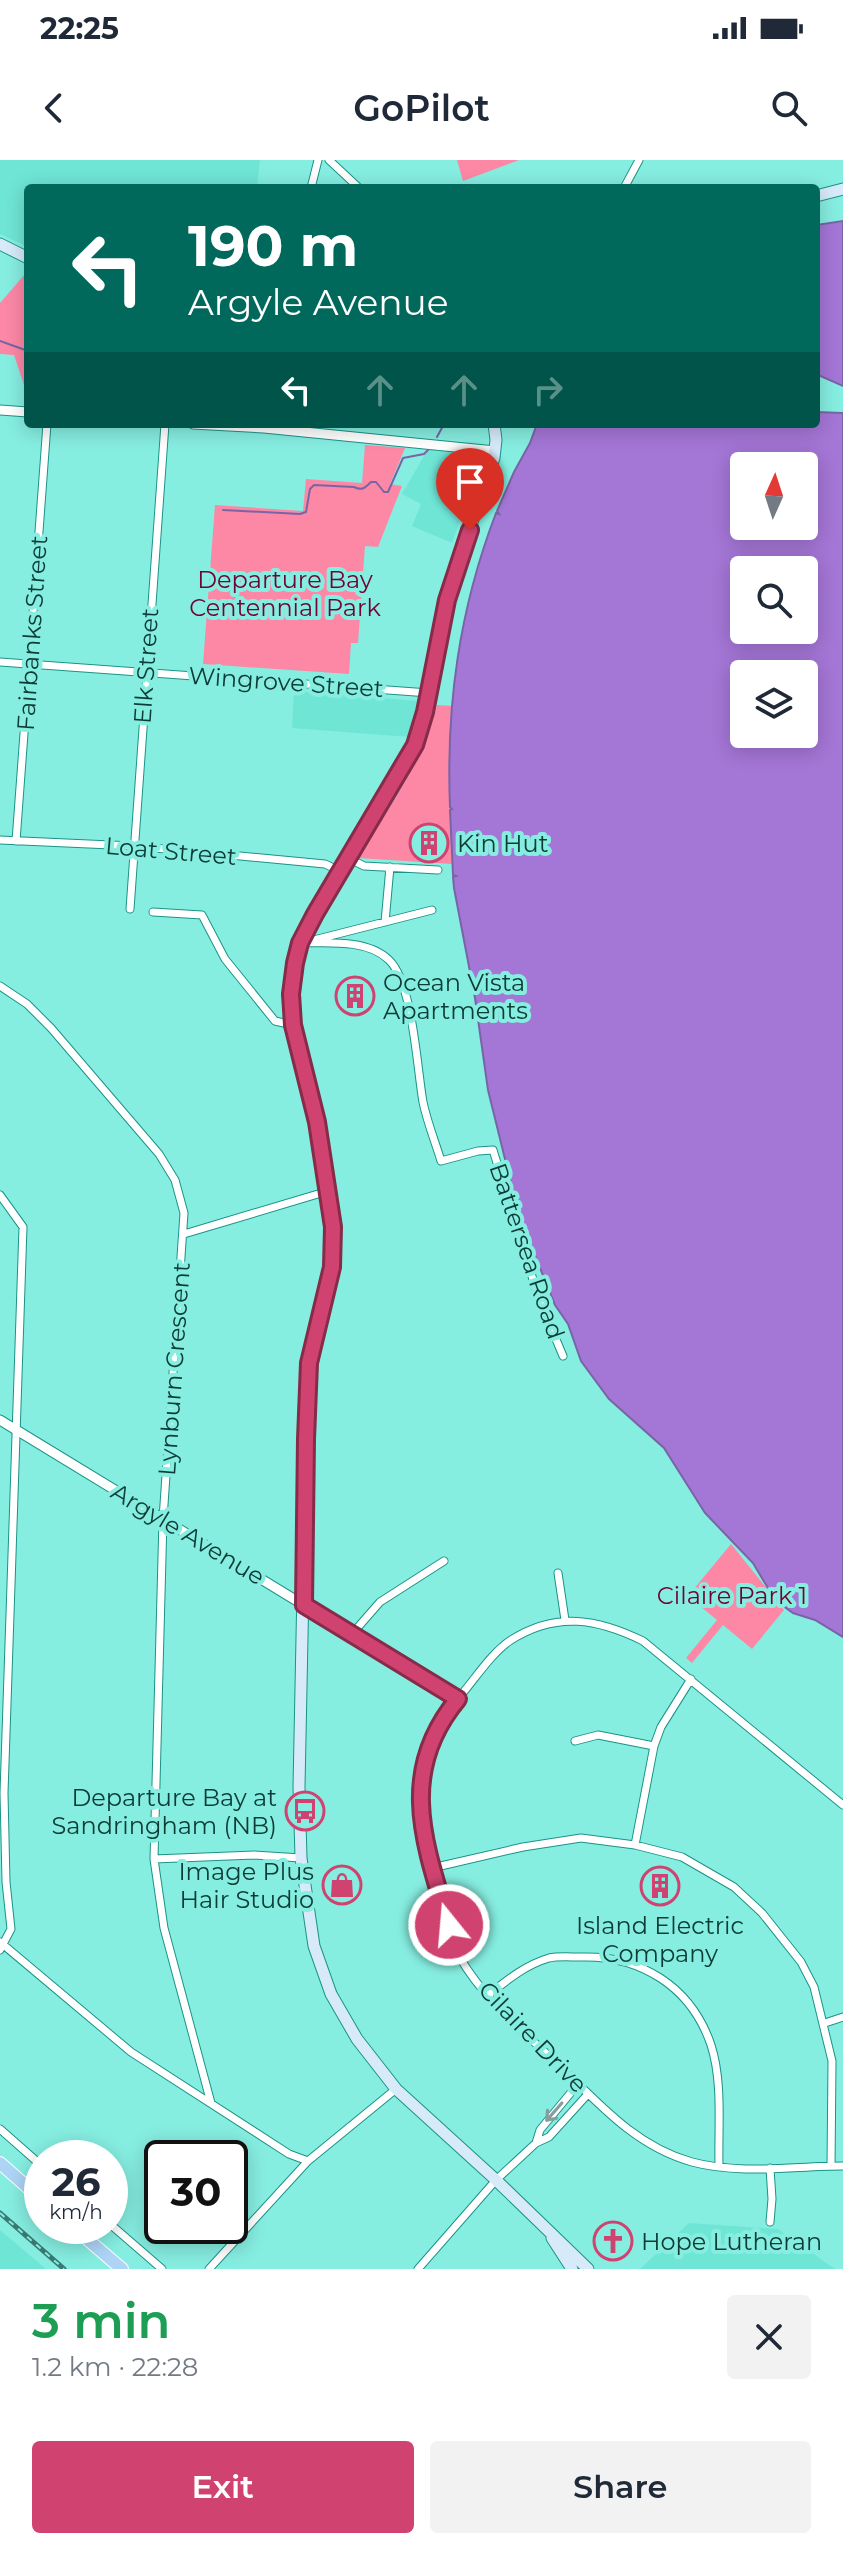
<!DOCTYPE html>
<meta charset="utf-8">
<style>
body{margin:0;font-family:Montserrat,sans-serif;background:#f2f2f3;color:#1f2937;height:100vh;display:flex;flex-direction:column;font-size:30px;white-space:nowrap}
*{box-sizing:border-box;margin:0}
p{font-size:26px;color:#747a83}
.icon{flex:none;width:44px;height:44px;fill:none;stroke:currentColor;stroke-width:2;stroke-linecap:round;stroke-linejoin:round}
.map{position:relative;height:2109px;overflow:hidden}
.drawer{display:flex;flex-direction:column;background:#fff;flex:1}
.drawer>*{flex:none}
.hud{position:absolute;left:24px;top:24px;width:796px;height:244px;border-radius:8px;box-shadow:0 4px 20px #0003;background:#00695c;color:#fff;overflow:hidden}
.needle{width:52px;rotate:3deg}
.controls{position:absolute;left:730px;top:292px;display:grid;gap:16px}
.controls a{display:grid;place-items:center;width:88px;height:88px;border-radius:8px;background:#fff;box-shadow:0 4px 20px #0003;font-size:40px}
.speed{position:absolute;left:24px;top:1980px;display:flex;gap:16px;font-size:40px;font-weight:700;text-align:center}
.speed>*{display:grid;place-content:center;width:104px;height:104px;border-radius:50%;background:#fff;box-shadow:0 4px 20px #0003;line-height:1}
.speed small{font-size:20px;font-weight:400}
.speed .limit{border:4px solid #111;border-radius:12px;background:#fff;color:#111}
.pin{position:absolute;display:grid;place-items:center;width:68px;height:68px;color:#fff;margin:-82px -34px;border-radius:50% 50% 50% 0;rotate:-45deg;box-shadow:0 0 8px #0007}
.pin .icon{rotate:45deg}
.me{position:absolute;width:88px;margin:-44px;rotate:343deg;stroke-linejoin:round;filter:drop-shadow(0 0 6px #0008)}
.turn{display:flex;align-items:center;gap:28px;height:168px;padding:0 32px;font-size:36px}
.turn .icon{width:104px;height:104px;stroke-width:2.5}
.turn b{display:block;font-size:56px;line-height:68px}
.lanes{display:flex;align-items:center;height:76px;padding:0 32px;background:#0003;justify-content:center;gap:40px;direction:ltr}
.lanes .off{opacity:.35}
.round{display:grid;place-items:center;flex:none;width:84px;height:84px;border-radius:8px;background:#f2f2f3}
.summary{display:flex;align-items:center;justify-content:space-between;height:136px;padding:0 32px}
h1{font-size:48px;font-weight:600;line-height:60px;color:#1e9e55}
.primary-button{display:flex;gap:16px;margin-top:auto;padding:16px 32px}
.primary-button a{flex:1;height:92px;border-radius:8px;background:#d04270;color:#fff;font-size:32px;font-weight:600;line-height:92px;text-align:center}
.primary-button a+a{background:#f2f2f3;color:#1f2937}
.status{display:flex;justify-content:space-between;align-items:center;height:56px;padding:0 40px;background:#fff;direction:ltr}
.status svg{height:22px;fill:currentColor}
header{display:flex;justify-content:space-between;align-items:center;height:104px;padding:0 32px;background:#fff;font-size:36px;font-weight:600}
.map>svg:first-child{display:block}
</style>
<div class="status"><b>22:25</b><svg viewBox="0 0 49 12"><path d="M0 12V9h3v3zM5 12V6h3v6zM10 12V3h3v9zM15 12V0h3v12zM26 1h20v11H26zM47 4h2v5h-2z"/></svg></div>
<header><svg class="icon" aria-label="back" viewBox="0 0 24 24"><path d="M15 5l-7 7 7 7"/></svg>GoPilot<svg class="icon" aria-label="search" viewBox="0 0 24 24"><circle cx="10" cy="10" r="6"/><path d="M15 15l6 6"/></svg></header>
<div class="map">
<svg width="843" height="2109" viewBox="0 0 843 2109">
<rect width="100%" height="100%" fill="#86eee1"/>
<path fill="#6fe5d6" d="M0 0H260L257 28H28V87L0 74Z
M428 289 483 296 452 383 412 366 421 344 402 334Z
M294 531 419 541 409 577 292 568Z
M689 2063 778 2069 835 2109H640Z
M0 2070 46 2109H0Z"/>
<path fill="#fc88a6" d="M457 0H519L463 21Z
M25 114 28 115V237L14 195 0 194V143Z
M365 285 405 288 390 324 402 326 378 387 365 386 358 483H351L349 514 203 504 215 345 303 351 306 319 362 323Z
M437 545 454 546 450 599 452 704 358 698C388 649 423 601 437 545Z
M731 1384 784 1450 752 1489 723 1465 692 1503 686 1498 717 1460 688 1436Z"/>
<path fill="#a476d6" stroke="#7765a6" stroke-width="2" fill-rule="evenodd" d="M843 61V226L816 214V65Z
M816 252 843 253V1477L815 1460 793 1453 775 1440 753 1403 705 1353 664 1288 609 1239 581 1201 568 1164 555 1145 519 1056 488 930 475 838 454 728 453 717 456 716 453 715 450 650 452 649 450 647C446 545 459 450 496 353L499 354 497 351 514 312 530 283 537 264H816ZM744 306H804V366H744ZM744 410H804V470H744ZM744 514H804V574H744Z"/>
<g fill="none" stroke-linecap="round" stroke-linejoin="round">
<path stroke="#7765a6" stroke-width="2" d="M0 181 28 191
M437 277 444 264
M223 350 300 354 306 352 310 329 314 325 354 327C362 331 365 328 371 322H376L384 332H388L403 298 424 294 428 290"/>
<g stroke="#1b9387" stroke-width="9">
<path id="minor" d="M329 0 359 28
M311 28 318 0
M624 28 639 0
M0 502 429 533
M0 680 133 686 325 704 340 711
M16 681 47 264
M348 698 364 706 438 710
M130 749 165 264
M153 752 202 755 225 799 275 861 293 865
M385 762 390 707
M310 781 432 750
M300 783C328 783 368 779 389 800 413 823 417 909 423 942 427 962 435 981 441 1001L478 991 493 990 539 1139 563 1196
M0 826 27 844 51 868 159 994 175 1020 184 1053 163 1359 154 1699 164 1768 211 1943
M0 1035 23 1067 4 1633 6 1722 11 1769 0 1790
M184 1074 328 1031
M558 1413 565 1460
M352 1474 380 1442 444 1401
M575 1581 598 1575 654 1586
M843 1645 643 1481C598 1459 557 1451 511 1480 494 1491 479 1513 466 1529 447 1552 427 1576 422 1607 415 1656 432 1709 446 1755 450 1768 452 1784 459 1796 484 1840 525 1873 561 1907 600 1945 637 1987 692 2002 740 2015 794 2006 843 2006
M635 1685 654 1586 661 1567 691 1519
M154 1699 254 1695 301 1698
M432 1708 523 1687 581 1678 635 1685 682 1697 734 1727 762 1753 801 1802 814 1827 832 1901 831 2006
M0 1782 131 1892 289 1994 308 2001
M487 1836C506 1821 525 1805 549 1798 558 1796 570 1797 580 1797 640 1795 691 1826 711 1885 723 1922 718 1967 719 2006
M825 1863 843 1857
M0 1969 42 2006
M536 1983 540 1970 578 1924
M770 2062 772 2039 770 2008
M110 2064 162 2109
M209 2109 308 2001 396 1929
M418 2109 496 2020 536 1983 549 1977 588 1934"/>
</g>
<g stroke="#1b9387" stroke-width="11">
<path id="tertiary" d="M0 250 28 252
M193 264 264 268 495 291
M0 1260 458 1539"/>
</g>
<g stroke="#1b9387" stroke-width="13">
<path id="secondary" d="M816 36 843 29
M0 84 28 98
M494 264 496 280 494 298 453 418 425 552 415 585 315 754 300 783 295 803 291 834 293 865 317 962 333 1067 332 1107 309 1203 306 1279 299 1627 301 1698 314 1786 331 1834 357 1879 396 1929 496 2020 588 2109
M552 2078 572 2109"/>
</g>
<g stroke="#fff" stroke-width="14">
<path id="primary" d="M0 2003 42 2040
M72 2066 122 2109"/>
</g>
<use href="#minor" stroke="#fff" stroke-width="7"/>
<use href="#tertiary" stroke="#fff" stroke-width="9"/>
<use href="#secondary" stroke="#d6eafa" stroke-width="11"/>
<use href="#primary" stroke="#add4f5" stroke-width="12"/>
<g stroke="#387b73" stroke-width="5">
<path id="rail" d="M0 2053 64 2109"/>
</g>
<use href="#rail" stroke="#86eee1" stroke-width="2" stroke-dasharray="6" stroke-linecap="butt"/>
</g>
<defs><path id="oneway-shaft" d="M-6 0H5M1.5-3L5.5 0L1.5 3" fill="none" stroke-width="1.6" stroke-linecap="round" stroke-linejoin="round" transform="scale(2)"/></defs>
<use stroke="#869e9b" href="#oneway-shaft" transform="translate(554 1952) rotate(131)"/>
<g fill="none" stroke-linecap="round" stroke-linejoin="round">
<g stroke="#872b49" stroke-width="20">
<path id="route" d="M449 1765C424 1683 397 1612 458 1539L304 1445 306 1279 309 1203 332 1107 333 1067 317 962 293 865 291 834 295 803 300 783 315 754 415 585 425 552 447 440 470 370"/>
</g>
<use href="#route" stroke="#d04270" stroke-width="14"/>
</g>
<defs>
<g id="building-ring" transform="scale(2)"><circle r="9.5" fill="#86eee1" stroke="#d04270" stroke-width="1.5"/><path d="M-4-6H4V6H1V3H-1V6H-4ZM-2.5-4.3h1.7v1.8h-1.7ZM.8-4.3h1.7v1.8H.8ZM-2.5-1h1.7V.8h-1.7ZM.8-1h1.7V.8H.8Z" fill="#d04270"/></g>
<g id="bus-ring" transform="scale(2)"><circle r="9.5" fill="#86eee1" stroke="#d04270" stroke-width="1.5"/><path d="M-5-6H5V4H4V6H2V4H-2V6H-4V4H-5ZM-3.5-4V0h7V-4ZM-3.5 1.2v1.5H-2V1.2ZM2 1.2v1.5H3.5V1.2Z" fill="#d04270"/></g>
<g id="shop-ring" transform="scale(2)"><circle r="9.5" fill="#86eee1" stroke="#d04270" stroke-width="1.5"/><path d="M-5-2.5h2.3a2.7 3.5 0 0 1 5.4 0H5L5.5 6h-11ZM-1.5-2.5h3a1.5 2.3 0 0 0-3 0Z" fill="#d04270"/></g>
<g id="church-ring" transform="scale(2)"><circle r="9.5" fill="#86eee1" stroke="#d04270" stroke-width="1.5"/><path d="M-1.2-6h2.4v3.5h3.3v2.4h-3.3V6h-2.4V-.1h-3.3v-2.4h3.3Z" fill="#d04270"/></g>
</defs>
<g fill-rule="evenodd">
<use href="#building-ring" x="429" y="683"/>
<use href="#building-ring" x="355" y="836"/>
<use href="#bus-ring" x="305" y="1651"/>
<use href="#shop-ring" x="342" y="1725"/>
<use href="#building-ring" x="660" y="1726"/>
<use href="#church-ring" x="613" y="2081"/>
</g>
<g text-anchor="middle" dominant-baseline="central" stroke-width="8" stroke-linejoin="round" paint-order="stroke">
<g font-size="24" fill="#710332" stroke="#86eee1">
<text x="285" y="419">Departure Bay<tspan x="285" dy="28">Centennial Park</tspan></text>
<text x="732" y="1435">Cilaire Park 1</text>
</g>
<g font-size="24" fill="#0d3c37" stroke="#86eee1">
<text transform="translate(32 473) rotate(-86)">Fairbanks Street</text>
<text transform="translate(146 506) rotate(-86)">Elk Street</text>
<text transform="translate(286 522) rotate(4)">Wingrove Street</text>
<text transform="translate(171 691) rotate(5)">Loat Street</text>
<text transform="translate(527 1091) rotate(71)">Battersea Road</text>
<text transform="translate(174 1209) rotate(-86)">Lynburn Crescent</text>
<text transform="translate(188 1374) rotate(31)">Argyle Avenue</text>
<text transform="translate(533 1877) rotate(46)">Cilaire Drive</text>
</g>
<g font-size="24" fill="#0d3c37" stroke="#86eee1" text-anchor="start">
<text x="457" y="683">Kin Hut</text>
<text x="383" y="822">Ocean Vista<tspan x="383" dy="28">Apartments</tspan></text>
<text x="277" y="1637" text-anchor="end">Departure Bay at<tspan x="277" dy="28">Sandringham (NB)</tspan></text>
<text x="314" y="1711" text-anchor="end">Image Plus<tspan x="314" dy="28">Hair Studio</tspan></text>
<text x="660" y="1765" text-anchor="middle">Island Electric<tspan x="660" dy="28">Company</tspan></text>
<text x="641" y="2081">Hope Lutheran</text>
</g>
</g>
</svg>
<div class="controls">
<a><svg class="needle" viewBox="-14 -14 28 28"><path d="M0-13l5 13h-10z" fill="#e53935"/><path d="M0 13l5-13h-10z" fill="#747a83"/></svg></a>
<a><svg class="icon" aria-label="search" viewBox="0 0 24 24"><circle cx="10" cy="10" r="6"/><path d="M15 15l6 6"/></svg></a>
<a><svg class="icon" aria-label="layers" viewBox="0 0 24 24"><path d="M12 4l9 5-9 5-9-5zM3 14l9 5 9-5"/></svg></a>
</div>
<div class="speed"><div>26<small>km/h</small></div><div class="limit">30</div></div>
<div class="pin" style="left:470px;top:370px;background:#d93025"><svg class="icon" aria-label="arrive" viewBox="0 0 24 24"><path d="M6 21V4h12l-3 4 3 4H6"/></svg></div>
<svg class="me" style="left:449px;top:1765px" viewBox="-20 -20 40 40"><circle r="17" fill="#d04270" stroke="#fff" stroke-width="3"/><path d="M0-11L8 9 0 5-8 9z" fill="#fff"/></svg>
<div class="hud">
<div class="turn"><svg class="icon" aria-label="left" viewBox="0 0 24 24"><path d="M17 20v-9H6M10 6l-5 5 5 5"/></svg><div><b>190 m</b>Argyle Avenue</div></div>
<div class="lanes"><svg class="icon" aria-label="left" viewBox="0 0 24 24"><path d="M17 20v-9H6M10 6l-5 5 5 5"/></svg><svg class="icon off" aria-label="ahead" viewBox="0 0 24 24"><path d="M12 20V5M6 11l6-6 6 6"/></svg><svg class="icon off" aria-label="ahead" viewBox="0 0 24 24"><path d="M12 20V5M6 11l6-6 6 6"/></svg><svg class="icon off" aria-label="right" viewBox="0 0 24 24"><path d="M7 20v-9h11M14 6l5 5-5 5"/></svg></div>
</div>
</div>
<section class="drawer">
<div class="summary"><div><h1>3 min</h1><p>1.2 km · 22:28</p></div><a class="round"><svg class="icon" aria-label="close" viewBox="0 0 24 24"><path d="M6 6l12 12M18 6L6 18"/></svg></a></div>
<div class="primary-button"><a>Exit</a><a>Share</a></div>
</section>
